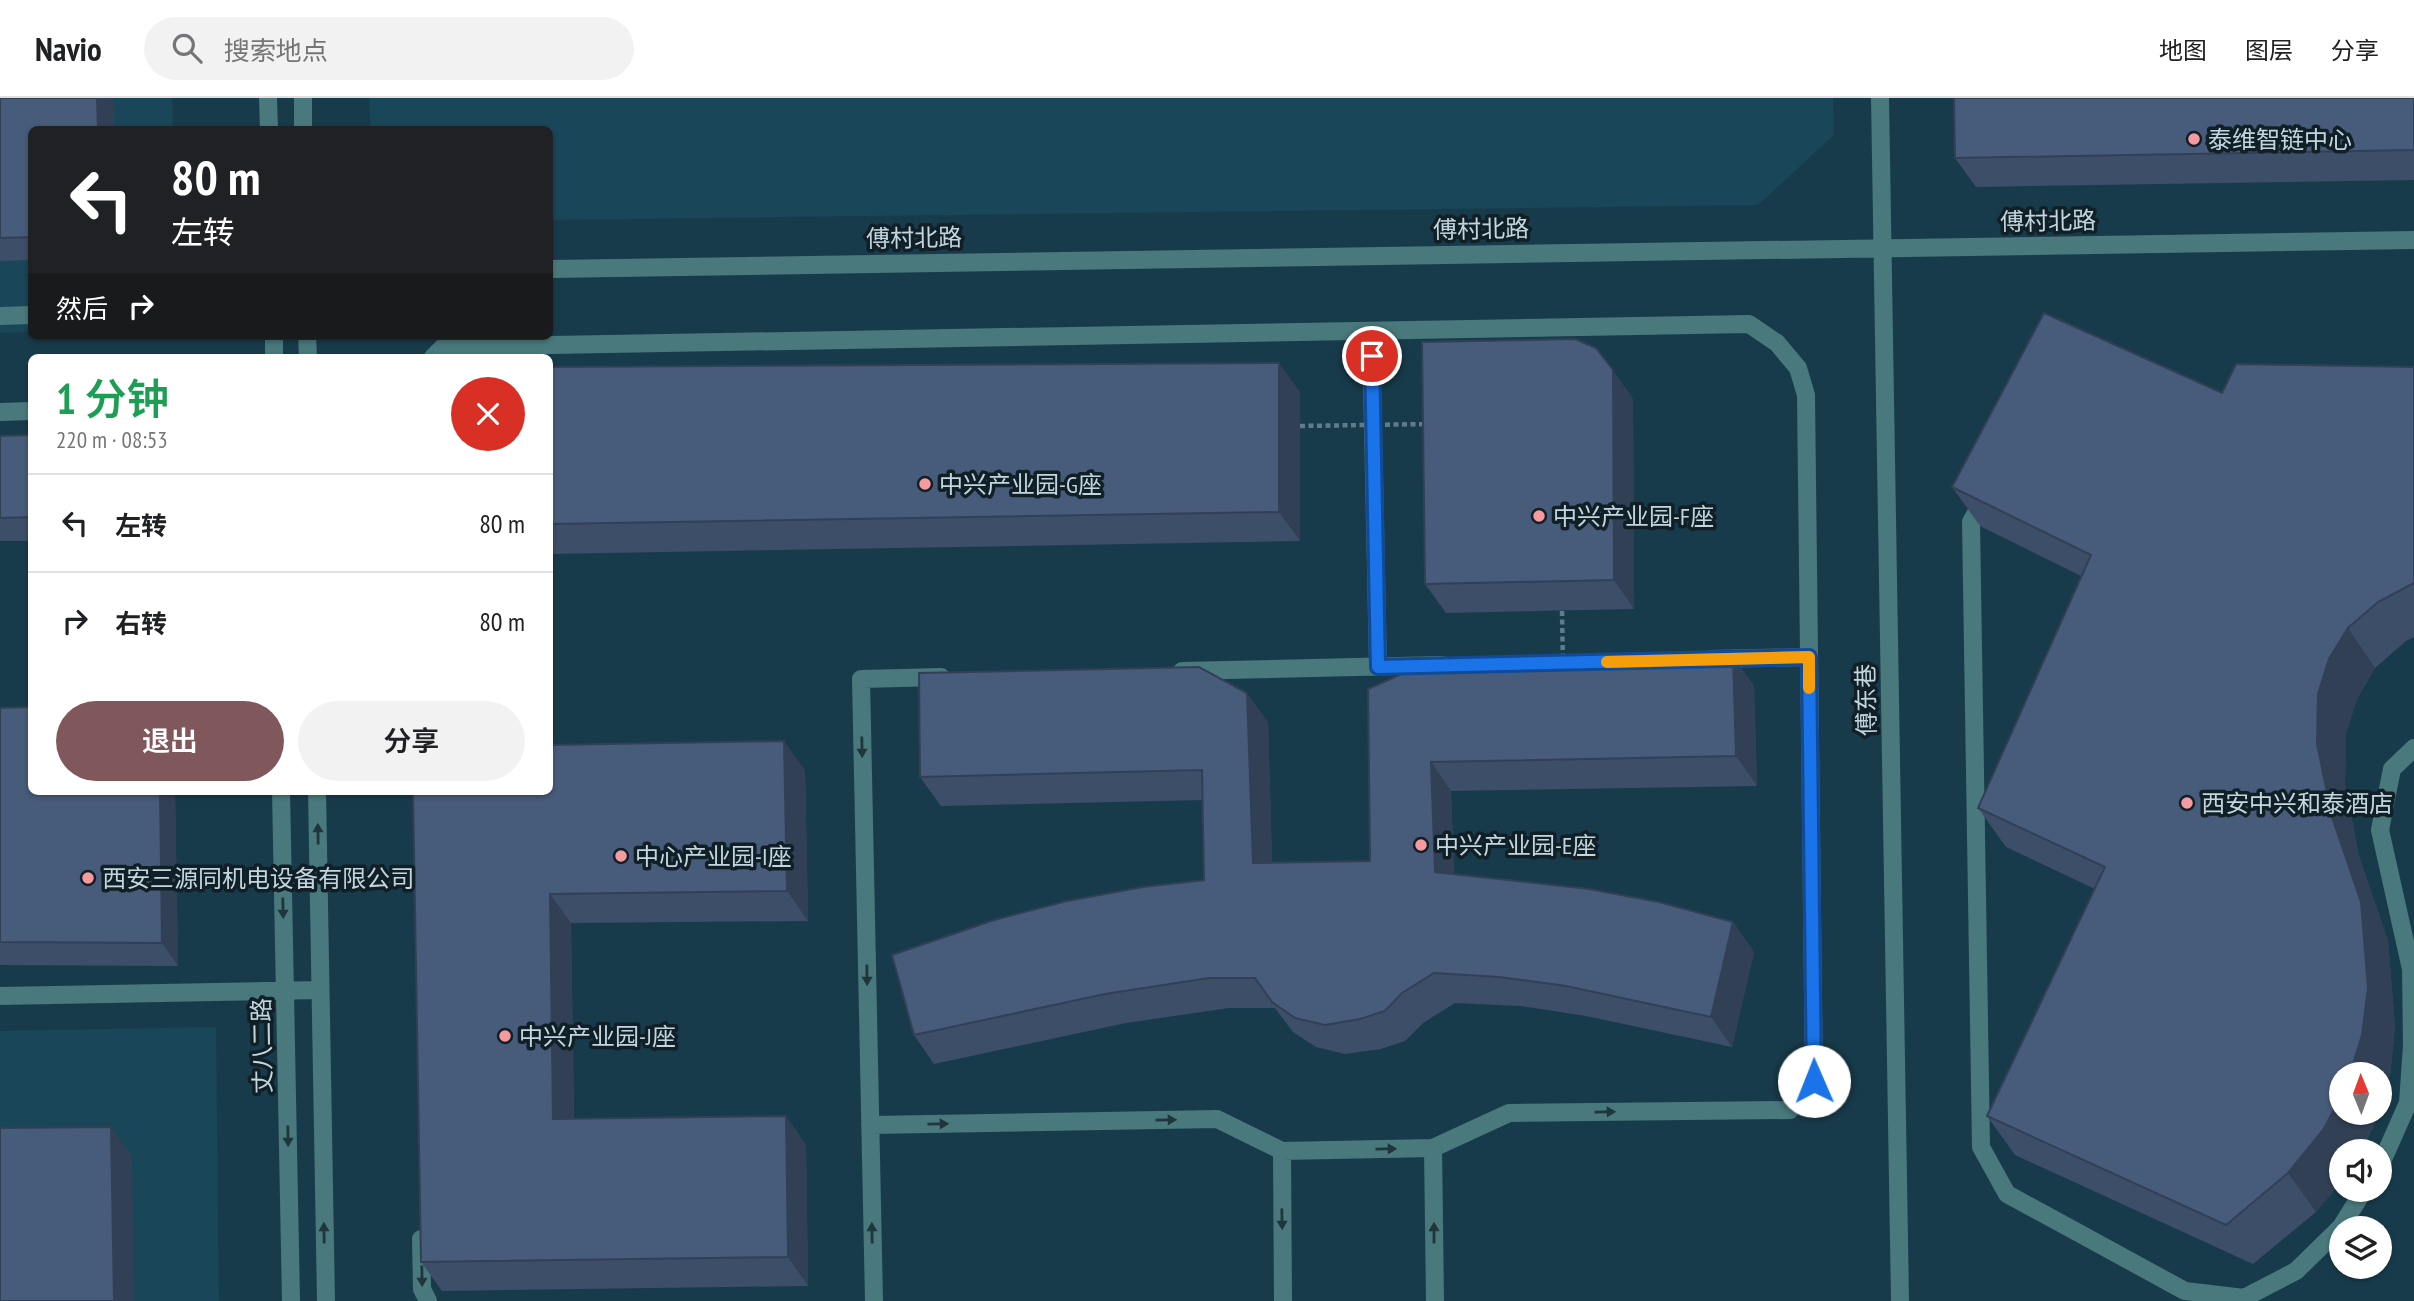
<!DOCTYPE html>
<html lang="zh">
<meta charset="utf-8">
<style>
body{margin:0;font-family:"PT Sans Narrow","Noto Sans SC",sans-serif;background:#f2f2f2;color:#202124;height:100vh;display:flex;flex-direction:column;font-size:26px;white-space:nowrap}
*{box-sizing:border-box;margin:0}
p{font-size:23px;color:#757577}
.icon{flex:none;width:38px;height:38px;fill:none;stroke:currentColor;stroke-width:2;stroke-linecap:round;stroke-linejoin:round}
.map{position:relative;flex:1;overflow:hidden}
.drawer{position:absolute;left:28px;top:256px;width:525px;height:441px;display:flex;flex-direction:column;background:#fff;border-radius:10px;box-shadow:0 2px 5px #0004}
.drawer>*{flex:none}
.hud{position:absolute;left:28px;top:28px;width:525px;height:214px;border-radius:10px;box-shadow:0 2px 5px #0004;background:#202124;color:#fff;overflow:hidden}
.needle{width:46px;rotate:359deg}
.tools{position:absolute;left:2329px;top:964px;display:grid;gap:14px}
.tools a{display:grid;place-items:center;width:63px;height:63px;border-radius:50%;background:#fff;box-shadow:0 2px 5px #0004;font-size:35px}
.pin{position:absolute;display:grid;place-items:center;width:60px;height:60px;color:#fff;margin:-30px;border:4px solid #fff;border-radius:50%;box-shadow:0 2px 7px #0007}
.me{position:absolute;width:77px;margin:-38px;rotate:359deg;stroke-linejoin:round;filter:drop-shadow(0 0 5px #0008)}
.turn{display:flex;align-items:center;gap:24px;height:147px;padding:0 28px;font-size:32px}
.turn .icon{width:91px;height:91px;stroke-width:2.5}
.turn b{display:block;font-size:49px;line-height:60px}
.then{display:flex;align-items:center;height:66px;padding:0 28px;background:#0003;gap:14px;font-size:26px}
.round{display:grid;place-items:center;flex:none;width:74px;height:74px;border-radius:37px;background:#f2f2f2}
.summary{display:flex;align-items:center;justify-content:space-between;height:119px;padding:0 28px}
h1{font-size:42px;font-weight:600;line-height:52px;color:#1e9e55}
.action{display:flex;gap:14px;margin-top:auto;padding:14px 28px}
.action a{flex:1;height:80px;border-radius:42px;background:#80585b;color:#fff;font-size:28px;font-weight:600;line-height:80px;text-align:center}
.action a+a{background:#f2f2f2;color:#202124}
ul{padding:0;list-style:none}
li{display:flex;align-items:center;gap:21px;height:98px;padding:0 28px;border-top:2px solid #e0e0e0}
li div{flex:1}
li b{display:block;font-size:26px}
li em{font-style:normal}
header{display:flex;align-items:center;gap:42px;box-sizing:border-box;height:98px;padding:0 35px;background:#fff;border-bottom:2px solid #e0e0e0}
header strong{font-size:33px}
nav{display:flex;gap:38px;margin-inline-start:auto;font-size:24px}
.search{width:490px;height:63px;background:#f2f2f2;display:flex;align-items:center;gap:18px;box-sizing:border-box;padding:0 24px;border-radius:38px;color:#757577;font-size:26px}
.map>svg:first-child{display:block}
</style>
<header>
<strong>Navio</strong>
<div class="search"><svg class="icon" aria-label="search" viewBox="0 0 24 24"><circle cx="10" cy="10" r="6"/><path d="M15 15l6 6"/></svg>搜索地点</div>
<nav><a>地图</a><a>图层</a><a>分享</a></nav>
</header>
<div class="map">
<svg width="2414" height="1203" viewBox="0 0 2414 1203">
<rect width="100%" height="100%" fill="#183b4b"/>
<path fill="#194659" d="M0 0H172L173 31 32 32 31 234 0 235Z
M369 0H1833L1834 37 1758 107 550 122V32L371 31Z
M216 929 219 1203H0V933Z"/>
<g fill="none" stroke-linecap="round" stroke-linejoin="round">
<path stroke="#49797c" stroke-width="18" d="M268 0 269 32
M303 0V32
M1880 0 1900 1203
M550 171 2414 142
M0 218 32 217
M1371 233 1378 569
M274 238V259
M307 238 308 259
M433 259 443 249 1749 226 1777 245 1798 270 1806 297 1814 983 1790 1012 1509 1015 1433 1050 1282 1053 1217 1021 870 1027
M0 314 32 313
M1985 399 1971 424 1981 1049 2007 1096 2185 1193 2244 1200 2296 1173 2341 1129 2364 1092
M1711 561 1809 559
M1182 573 1441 567
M281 693 291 1203
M317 693 326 1203
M0 898 320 892
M1433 1050 1435 1203
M1282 1053 1283 1203
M2380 1068 2408 1005 2412 947 2411 871 2380 732 2392 671 2414 650
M421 1141 422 1191 428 1203
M874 1203 861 581 941 579"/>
<path stroke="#607c89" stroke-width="4.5" stroke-dasharray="5 3.5" stroke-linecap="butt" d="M1300 328 1428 326
M1562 513 1563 568"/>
</g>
<path fill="#3d4e69" d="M0 0H113L114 32H32V162L0 163Z
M2414 0V82L1976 89 1955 60Z
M550 269 1300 294V443L550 456Z
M2414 269V539L2406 543 2375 570 2357 601 2346 635 2345 686 2359 758 2388 843 2395 929 2390 977 2380 1008V976L2342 1015H2378L2374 1028 2360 1054H2342V1083L2316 1114 2253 1166 2015 1057 1987 1018 2095 791 2006 749 1978 710 2081 478 1980 428 1952 389 2222 295Z
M1633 301 1634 511 1446 515 1425 486Z
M32 337V443H0V338Z
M1733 559 1754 588 1757 688 1451 693 1454 777 1733 824 1754 854 1732 949 1586 918 1520 908 1455 905 1423 925 1405 943 1381 951 1345 956 1316 949 1293 934 1275 910H1229L1126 925 934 966 914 937 1204 782 1203 702 941 708 920 679 1268 624 1272 764 1370 763 1426 565Z
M0 610 175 693 178 868 0 867Z
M805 672 808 823 571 825 574 1021 786 1018 806 1047 808 1188 442 1193 421 1164 413 693Z"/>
<path fill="#324055" d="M97 0H113L114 32H98Z
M1279 265 1300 294V443L1279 414Z
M1613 272 1633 301 1634 511 1614 482Z
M2348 530 2375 570 2357 601 2346 635 2345 686 2359 758 2388 843 2395 929 2390 977 2380 1008V976H2350L2332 719 2317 646 2318 596 2329 561Z
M1733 559 1754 588 1757 688 1736 658Z
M1247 595 1268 624 1273 794 1253 765Z
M784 643 805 672 808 823 787 793Z
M1431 664 1451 693 1455 804 1435 774Z
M160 693H175L178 868 162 845Z
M550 796 571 825 574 1051 553 1021Z
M1733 824 1754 854 1732 949 1711 919Z
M2342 997V1015H2378L2374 1028 2360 1054H2342V1083L2316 1114 2288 1075Z
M786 1018 806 1047 808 1188 788 1159Z
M111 1029 132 1058 134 1203H114Z"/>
<path fill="#475b7a" stroke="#324055" stroke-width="2" d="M0 0H97L98 32H32V139L0 140Z
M1954 0H2414V52L1955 60Z
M2044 215 2222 295 2236 266 2414 269V485L2378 504 2348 530 2329 561 2318 596 2317 646 2332 719 2361 804 2368 890 2362 937 2350 976H2342V997L2323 1032 2288 1075 2226 1127 1987 1018 2105 769 1978 710 2091 457 1952 389Z
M1575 241 1596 250 1613 272 1614 482 1425 486 1422 244Z
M1279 265V414L550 426V269Z
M32 337V419L0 420V338Z
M1733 559 1736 658 1431 664 1435 774 1589 791 1659 804 1733 824 1711 919 1566 888 1499 879 1434 875 1402 895 1385 913 1360 921 1325 927 1295 920 1272 904 1255 880H1209L1105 896 914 937 892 857 994 822 1067 803 1143 789 1204 782 1202 672 920 679 919 575 1199 569 1247 595 1253 765 1370 763 1368 591 1426 565Z
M32 609V693H160L162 845 0 844V610Z
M784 643 787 793 550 796 553 1021 786 1018 788 1159 421 1164 413 693H550V647Z
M111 1029 114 1203H0V1030Z"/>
<defs><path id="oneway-solid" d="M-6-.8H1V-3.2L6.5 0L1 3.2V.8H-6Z" transform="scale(1.75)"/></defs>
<g fill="#1f363c">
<use href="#oneway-solid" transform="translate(862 649) rotate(89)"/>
<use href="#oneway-solid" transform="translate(318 736) rotate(-91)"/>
<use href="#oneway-solid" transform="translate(283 810) rotate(89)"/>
<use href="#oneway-solid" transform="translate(867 877) rotate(89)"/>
<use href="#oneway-solid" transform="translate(1605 1014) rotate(-1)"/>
<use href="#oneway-solid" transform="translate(1166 1022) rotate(-1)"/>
<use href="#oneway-solid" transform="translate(938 1026) rotate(-1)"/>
<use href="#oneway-solid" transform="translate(288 1038) rotate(89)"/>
<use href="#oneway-solid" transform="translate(1386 1051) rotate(-1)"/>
<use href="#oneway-solid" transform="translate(1282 1121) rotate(89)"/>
<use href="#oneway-solid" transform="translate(324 1135) rotate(-91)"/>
<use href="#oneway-solid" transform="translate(872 1135) rotate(-91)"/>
<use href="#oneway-solid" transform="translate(1434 1135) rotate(-90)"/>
<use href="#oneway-solid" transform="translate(422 1178) rotate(89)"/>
</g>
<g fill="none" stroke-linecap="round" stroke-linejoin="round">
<g stroke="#114b97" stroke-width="18">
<path id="route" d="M1372 258 1378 569 1809 559 1814 983"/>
</g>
<use href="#route" stroke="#1a73e8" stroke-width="12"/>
<path stroke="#f59e0b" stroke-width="12" d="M1607 564 1809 559V590"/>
</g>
<g fill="#f59b9f" stroke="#112027" stroke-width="2.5">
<circle cx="2194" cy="41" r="7"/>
<circle cx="925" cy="386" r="7"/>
<circle cx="1539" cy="418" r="7"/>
<circle cx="2187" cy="705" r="7"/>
<circle cx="1421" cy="747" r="7"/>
<circle cx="621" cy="758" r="7"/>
<circle cx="88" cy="780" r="7"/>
<circle cx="505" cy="938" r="7"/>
</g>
<g text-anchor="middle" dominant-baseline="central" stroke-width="7" stroke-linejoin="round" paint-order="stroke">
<g font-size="24" fill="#c3d6df" stroke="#112027" text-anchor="start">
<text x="2208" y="41">泰维智链中心</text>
<text x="939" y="386">中兴产业园-G座</text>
<text x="1553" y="418">中兴产业园-F座</text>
<text x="2201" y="705">西安中兴和泰酒店</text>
<text x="1435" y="747">中兴产业园-E座</text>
<text x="635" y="758">中心产业园-I座</text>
<text x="102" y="780">西安三源同机电设备有限公司</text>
<text x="519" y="938">中兴产业园-J座</text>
</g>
<g font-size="24" fill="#c3d6df" stroke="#112027">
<text transform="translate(2048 123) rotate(-1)">傅村北路</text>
<text transform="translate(1481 131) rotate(-1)">傅村北路</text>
<text transform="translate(914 140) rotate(-1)">傅村北路</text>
<text transform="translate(1866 602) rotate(-91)">傅东巷</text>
<text transform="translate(262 948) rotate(-91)">丈八二路</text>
</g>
</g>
</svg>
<div class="tools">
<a><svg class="needle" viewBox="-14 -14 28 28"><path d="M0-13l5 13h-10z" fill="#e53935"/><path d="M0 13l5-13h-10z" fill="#757577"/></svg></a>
<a><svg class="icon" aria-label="sound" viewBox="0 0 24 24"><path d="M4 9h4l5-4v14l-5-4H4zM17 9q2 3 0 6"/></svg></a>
<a><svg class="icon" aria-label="layers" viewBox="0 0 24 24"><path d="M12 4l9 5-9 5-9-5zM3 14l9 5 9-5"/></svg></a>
</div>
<div class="pin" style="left:1372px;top:258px;background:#d93025"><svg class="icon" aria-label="arrive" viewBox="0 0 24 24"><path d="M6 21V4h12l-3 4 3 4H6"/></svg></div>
<svg class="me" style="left:1814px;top:983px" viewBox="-20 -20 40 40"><circle r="19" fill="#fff"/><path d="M0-13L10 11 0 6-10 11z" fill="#1a73e8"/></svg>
<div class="hud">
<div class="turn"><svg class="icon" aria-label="left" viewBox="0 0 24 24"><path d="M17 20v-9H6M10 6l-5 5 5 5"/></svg><div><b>80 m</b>左转</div></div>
<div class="then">然后<svg class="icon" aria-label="right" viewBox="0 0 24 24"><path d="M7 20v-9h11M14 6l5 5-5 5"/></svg></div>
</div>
<section class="drawer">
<div class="summary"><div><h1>1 分钟</h1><p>220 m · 08:53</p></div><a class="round" style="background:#d93025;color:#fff"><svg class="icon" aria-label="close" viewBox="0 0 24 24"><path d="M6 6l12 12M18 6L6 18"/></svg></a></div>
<ul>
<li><svg class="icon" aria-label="left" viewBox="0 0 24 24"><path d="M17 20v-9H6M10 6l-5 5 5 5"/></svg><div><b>左转</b></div><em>80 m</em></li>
<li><svg class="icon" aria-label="right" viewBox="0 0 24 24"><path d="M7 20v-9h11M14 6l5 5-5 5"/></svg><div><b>右转</b></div><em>80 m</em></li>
</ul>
<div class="action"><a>退出</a><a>分享</a></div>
</section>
</div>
